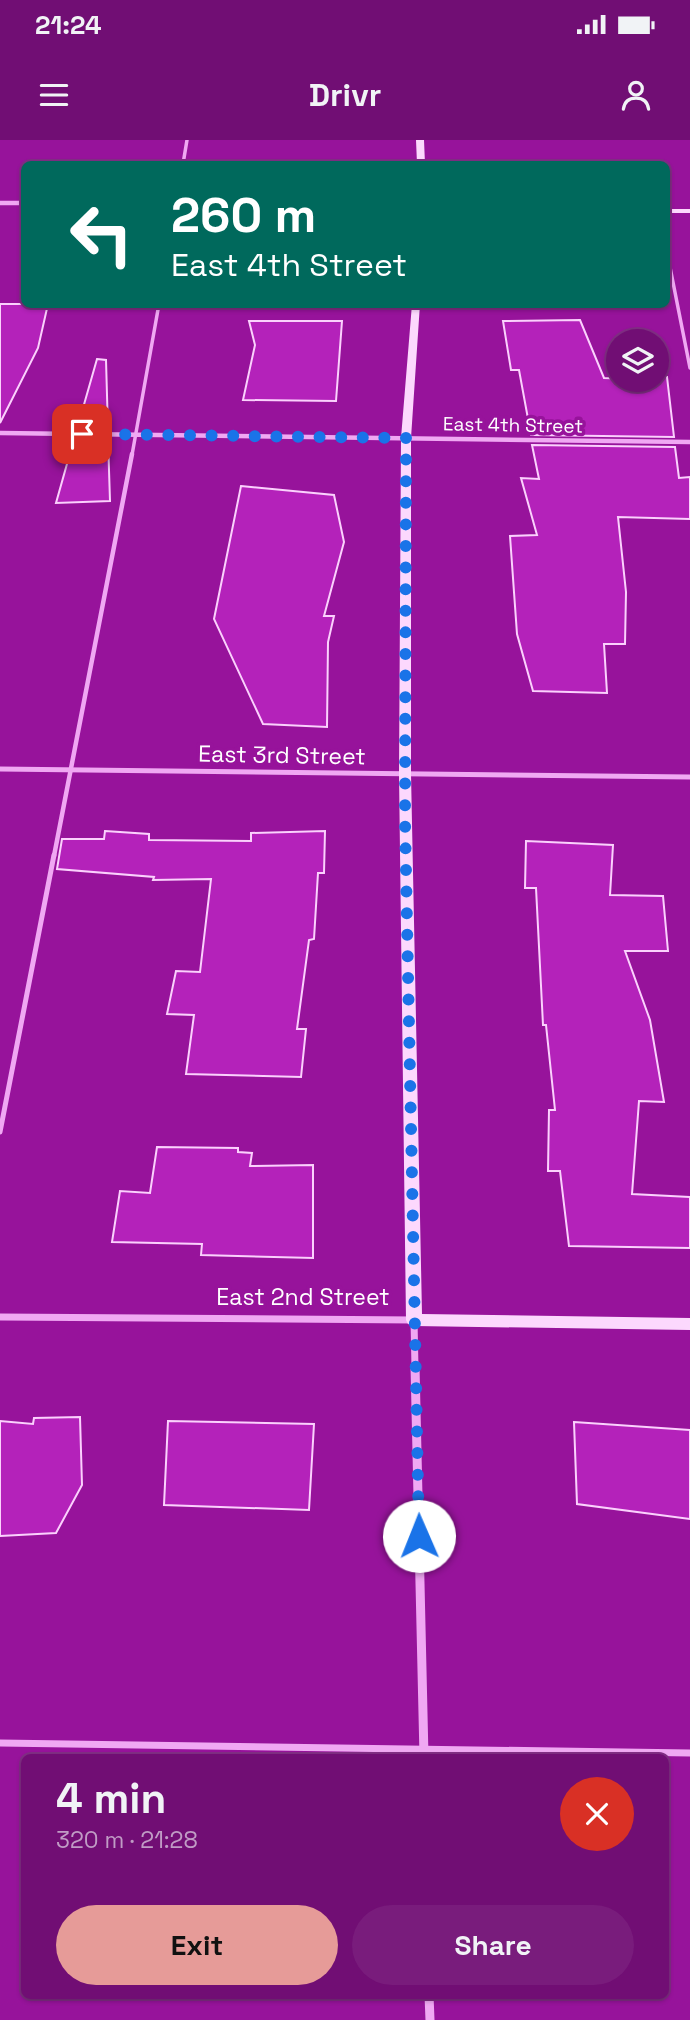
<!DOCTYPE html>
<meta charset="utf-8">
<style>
body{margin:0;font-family:"Space Grotesk",sans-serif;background:#791c7c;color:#f1f3f6;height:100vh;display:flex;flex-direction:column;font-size:26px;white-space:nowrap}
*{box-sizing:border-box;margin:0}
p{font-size:23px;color:#c09cc5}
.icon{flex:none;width:38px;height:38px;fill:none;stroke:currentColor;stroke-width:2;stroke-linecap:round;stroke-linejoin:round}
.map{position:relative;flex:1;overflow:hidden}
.details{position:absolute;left:21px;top:1614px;width:648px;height:245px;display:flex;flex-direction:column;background:#710e74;border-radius:10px;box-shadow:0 2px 5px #0004,0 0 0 2px #832e86}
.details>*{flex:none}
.top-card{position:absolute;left:21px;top:21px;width:649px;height:147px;border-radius:10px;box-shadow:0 2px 5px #0004,0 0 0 2px #832e86;background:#00695c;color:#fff;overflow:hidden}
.controls{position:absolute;left:606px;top:189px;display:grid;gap:14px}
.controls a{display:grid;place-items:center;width:63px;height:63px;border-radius:50%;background:#710e74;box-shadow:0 2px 5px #0004,0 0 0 2px #832e86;font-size:35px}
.pin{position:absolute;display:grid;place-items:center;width:60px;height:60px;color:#fff;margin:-30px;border-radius:14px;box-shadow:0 4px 10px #0006}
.me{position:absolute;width:77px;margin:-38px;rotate:359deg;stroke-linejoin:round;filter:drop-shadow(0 0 5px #0008)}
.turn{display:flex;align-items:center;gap:24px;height:147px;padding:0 35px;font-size:32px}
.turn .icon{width:91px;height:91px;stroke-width:2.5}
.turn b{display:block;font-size:49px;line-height:60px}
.round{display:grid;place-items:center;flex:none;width:74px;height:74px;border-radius:37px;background:#791c7c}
.overview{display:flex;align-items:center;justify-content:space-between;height:119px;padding:0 35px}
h1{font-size:42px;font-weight:800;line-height:52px}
.primary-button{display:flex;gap:14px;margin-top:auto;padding:14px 35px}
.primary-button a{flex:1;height:80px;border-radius:42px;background:#e69b98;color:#111;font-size:28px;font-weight:800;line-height:80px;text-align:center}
.primary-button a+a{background:#791c7c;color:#f1f3f6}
.status{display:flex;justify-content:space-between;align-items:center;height:49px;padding:0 35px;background:#710e74;direction:ltr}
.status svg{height:19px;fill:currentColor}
header{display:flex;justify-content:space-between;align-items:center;height:91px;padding:0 35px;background:#710e74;font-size:32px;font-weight:800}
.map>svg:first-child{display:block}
</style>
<div class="status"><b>21:24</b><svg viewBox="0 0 49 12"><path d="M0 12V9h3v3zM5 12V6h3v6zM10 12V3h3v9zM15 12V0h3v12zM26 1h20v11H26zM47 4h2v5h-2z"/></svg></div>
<header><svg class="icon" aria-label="menu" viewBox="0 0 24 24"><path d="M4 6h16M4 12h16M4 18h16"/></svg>Drivr<svg class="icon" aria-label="person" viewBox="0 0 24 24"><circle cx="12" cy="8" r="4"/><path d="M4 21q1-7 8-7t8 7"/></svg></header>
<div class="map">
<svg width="690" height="1880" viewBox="0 0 690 1880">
<rect width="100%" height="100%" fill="#97139b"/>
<path fill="#b422ba" stroke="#fbd1fd" stroke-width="2" d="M0 164H48L38 208 0 283Z
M580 180 604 238 656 240V237H667L674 297 531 295 519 230H511L503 181Z
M249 181H342L336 261 243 260 255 205Z
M97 219 106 220 108 290 77 289Z
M74 299H108L110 361 56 363Z
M532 305 675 307 679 338 690 337V379L618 377 626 452 625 504H604L607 553 533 551 517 494 510 396 537 395 521 338 539 339Z
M241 346 334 355 344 402 324 476H334L328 502 327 587 263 584 214 479Z
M105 691 149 694V700L251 701V693L325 691 324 733H318L314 799 309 800 297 889H306L301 937 186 934 194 875 167 874 176 831 200 832 211 739 153 740 154 737 57 729 62 699H104Z
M526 701 613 705 610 755 663 756 668 811H625L650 880 664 962 639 961 632 1054 690 1057V1108L569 1106 560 1031H548L549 970H555L546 885H543L536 748H525Z
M157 1007 238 1008V1012L252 1013 250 1026 313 1025V1118L201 1115 202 1104 112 1102 120 1051 150 1053Z
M80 1277 82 1345 56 1393 0 1396V1281L33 1284 34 1278Z
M168 1281 314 1284 309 1370 164 1365Z
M574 1282 690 1290V1379L577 1364Z"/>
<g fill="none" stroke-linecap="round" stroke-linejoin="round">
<path stroke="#f0a8f3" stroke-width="3.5" d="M183 24 187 0
M667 112 690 228
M132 315 159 164"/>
<path stroke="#f0a8f3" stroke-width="4.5" d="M54 716 132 314"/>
<path stroke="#f0a8f3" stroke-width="5" d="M0 992 54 715"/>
<path stroke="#f0a8f3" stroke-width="7" d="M0 1603 690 1613"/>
<path stroke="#f0a8f3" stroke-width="4.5" d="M0 63H24
M0 293 690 302"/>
<path stroke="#f0a8f3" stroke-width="5" d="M0 629 690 637"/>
<path stroke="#f0a8f3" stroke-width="7" d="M0 1177 414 1180 415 1228"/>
<path stroke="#f0a8f3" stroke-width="9" d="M415 1226 424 1617
M429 1855 430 1880"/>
<path fill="#fcd8fd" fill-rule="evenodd" d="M416 0H424L425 24H417Z
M667 69H690V73H667Z
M412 164H420L411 298V634L422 1174 690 1178V1190L414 1186 408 1184 406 1180 399 634 401 298Z"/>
</g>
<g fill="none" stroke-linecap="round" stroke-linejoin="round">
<path stroke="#1a73e8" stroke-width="12" stroke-dasharray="0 21.6" d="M82 294 406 298 405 680 419 1396"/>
</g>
<g text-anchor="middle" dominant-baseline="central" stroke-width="7" stroke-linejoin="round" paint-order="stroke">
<g font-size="19" fill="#fff" stroke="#97139b">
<text transform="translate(513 285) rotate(1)">East 4th Street</text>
</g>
<g font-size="23" fill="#fff" stroke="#97139b">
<text transform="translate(282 615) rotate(1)">East 3rd Street</text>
<text x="303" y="1157">East 2nd Street</text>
</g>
</g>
</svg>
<div class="controls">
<a><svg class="icon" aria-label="layers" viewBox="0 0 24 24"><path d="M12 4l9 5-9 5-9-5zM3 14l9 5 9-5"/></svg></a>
</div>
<div class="pin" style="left:82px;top:294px;background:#d93025"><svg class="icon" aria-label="arrive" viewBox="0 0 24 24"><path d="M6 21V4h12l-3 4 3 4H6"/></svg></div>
<svg class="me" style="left:419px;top:1396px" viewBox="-20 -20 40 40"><circle r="19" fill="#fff"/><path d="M0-13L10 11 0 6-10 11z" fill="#1a73e8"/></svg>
<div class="top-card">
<div class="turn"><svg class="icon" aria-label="left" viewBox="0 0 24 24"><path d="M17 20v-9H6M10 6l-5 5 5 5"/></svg><div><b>260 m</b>East 4th Street</div></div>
</div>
<section class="details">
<div class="overview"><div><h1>4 min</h1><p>320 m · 21:28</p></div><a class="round" style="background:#d93025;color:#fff"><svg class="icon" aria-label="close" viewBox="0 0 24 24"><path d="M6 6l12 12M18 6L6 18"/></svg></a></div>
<div class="primary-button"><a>Exit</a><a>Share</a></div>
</section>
</div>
